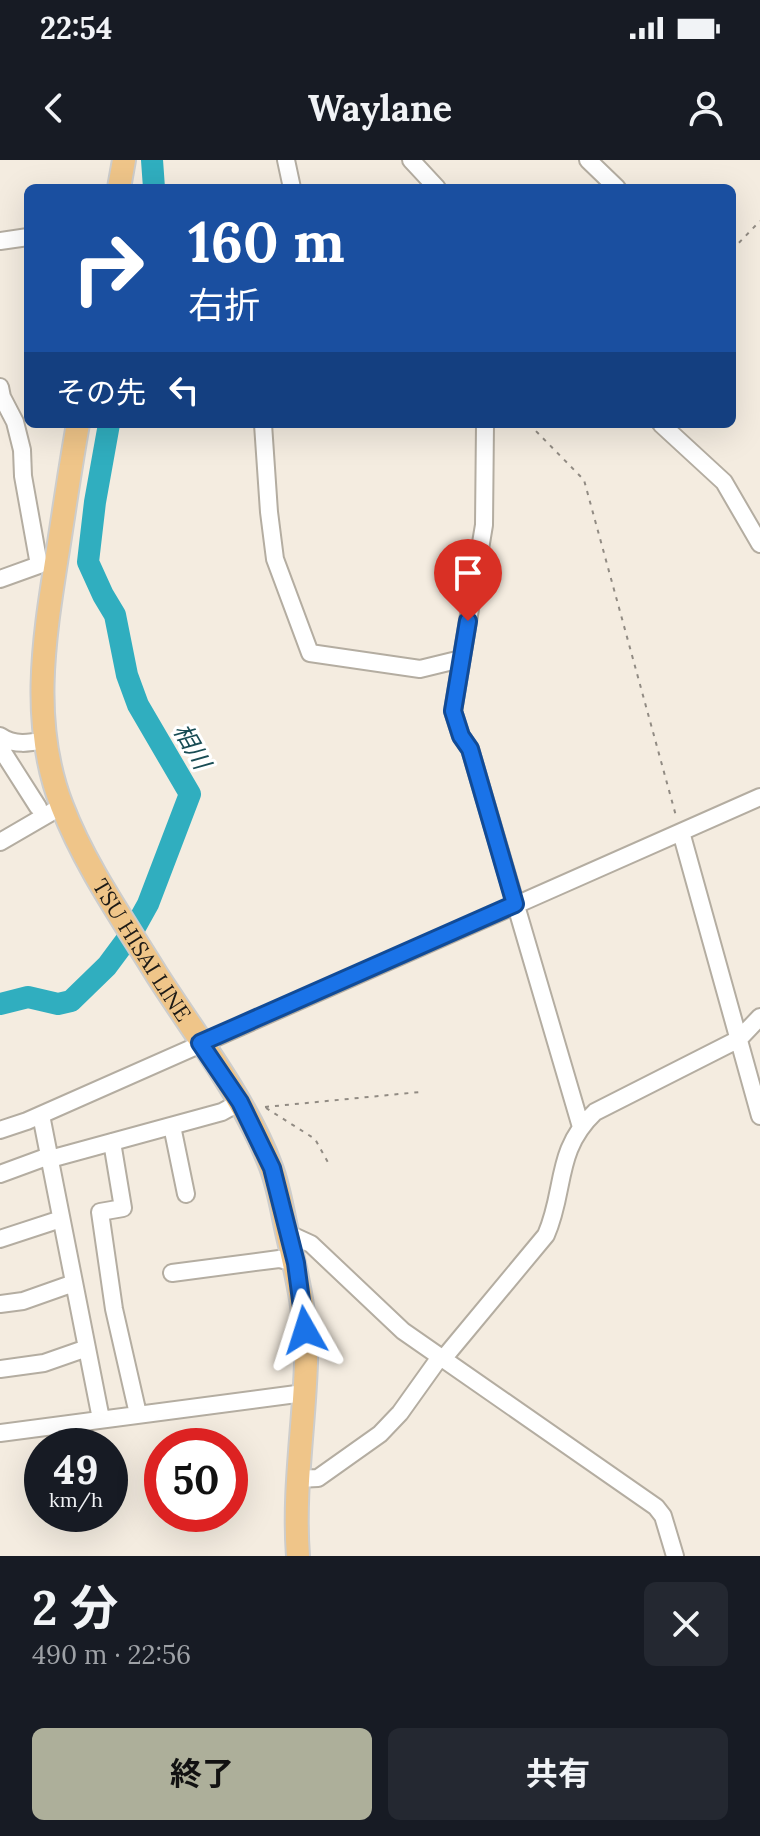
<!DOCTYPE html>
<html lang="ja">
<meta charset="utf-8">
<style>
body{margin:0;font-family:Lora,"Noto Sans JP",serif;background:#242831;color:#f1f3f6;height:100vh;display:flex;flex-direction:column;font-size:30px;white-space:nowrap}
*{box-sizing:border-box;margin:0}
p{font-size:26px;color:#9ea1a6}
.icon{flex:none;width:44px;height:44px;fill:none;stroke:currentColor;stroke-width:2;stroke-linecap:round;stroke-linejoin:round}
.map{position:relative;height:1396px;overflow:hidden}
.drawer{display:flex;flex-direction:column;background:#171b24;flex:1}
.drawer>*{flex:none}
.hud{position:absolute;left:24px;top:24px;width:712px;height:244px;border-radius:12px;box-shadow:0 8px 32px #0002;background:#1a4fa0;color:#fff;overflow:hidden}
.speed{position:absolute;left:24px;top:1268px;display:flex;gap:16px;font-size:40px;font-weight:700;text-align:center}
.speed>*{display:grid;place-content:center;width:104px;height:104px;border-radius:50%;background:#171b24;box-shadow:0 8px 32px #0002;line-height:1}
.speed small{font-size:20px;font-weight:400}
.speed .limit{border:12px solid #d22;background:#fff;color:#111}
.pin{position:absolute;display:grid;place-items:center;width:68px;height:68px;color:#fff;margin:-82px -34px;border-radius:50% 50% 50% 0;rotate:-45deg;box-shadow:0 0 8px #0007}
.pin .icon{rotate:45deg}
.me{position:absolute;width:88px;margin:-44px;rotate:354deg;stroke-linejoin:round;filter:drop-shadow(0 0 6px #0008)}
.turn{display:flex;align-items:center;gap:28px;height:168px;padding:0 32px;font-size:36px}
.turn .icon{width:104px;height:104px;stroke-width:2.5}
.turn b{display:block;font-size:56px;line-height:68px}
.then{display:flex;align-items:center;height:76px;padding:0 32px;background:#0003;gap:16px;font-size:30px}
.round{display:grid;place-items:center;flex:none;width:84px;height:84px;border-radius:12px;background:#242831}
.overview{display:flex;align-items:center;justify-content:space-between;height:136px;padding:0 32px}
h1{font-size:48px;font-weight:700;line-height:60px}
.primary-button{display:flex;gap:16px;margin-top:auto;padding:16px 32px}
.primary-button a{flex:1;height:92px;border-radius:12px;background:#adaf9a;color:#111;font-size:32px;font-weight:700;line-height:92px;text-align:center}
.primary-button a+a{background:#242831;color:#f1f3f6}
.status{display:flex;justify-content:space-between;align-items:center;height:56px;padding:0 40px;background:#171b24;direction:ltr}
.status svg{height:22px;fill:currentColor}
header{display:flex;justify-content:space-between;align-items:center;height:104px;padding:0 32px;background:#171b24;font-size:36px;font-weight:700}
.map>svg:first-child{display:block}
</style>
<div class="status"><b>22:54</b><svg viewBox="0 0 49 12"><path d="M0 12V9h3v3zM5 12V6h3v6zM10 12V3h3v9zM15 12V0h3v12zM26 1h20v11H26zM47 4h2v5h-2z"/></svg></div>
<header><svg class="icon" aria-label="back" viewBox="0 0 24 24"><path d="M15 5l-7 7 7 7"/></svg>Waylane<svg class="icon" aria-label="person" viewBox="0 0 24 24"><circle cx="12" cy="8" r="4"/><path d="M4 21q1-7 8-7t8 7"/></svg></header>
<div class="map">
<svg width="760" height="1396" viewBox="0 0 760 1396">
<rect width="100%" height="100%" fill="#f4ece0"/>
<g fill="none" stroke-linecap="round" stroke-linejoin="round">
<path stroke="#30aebf" stroke-width="22" d="M152 0 154 28
M0 844 28 837 58 844 71 841 107 806 133 771 148 744 190 634 138 545 127 515 115 455 103 435 88 402 95 342 109 264"/>
<g stroke="#b4ada1" stroke-width="20">
<path id="minor" d="M286 0 292 28
M411 0 437 28
M588 0 617 28
M0 81 28 77
M0 227 2 237 15 262 22 290 23 316 39 405 0 419
M263 264 269 352 275 399 310 493 420 509 461 499
M485 264 484 365 453 551 461 576 470 589 581 967
M661 264 724 322 760 384
M0 576C14 586 30 583 45 580
M1 589 38 647
M681 672 760 956
M0 682 62 646
M41 955 101 1259
M172 966 186 1034
M0 970 27 961 760 637
M112 982 123 1048 100 1052 114 1149 138 1254
M50 999 222 952 240 942
M0 1014 49 996
M287 1073 311 1084 403 1171 656 1347 663 1356 675 1396
M0 1079 61 1059
M172 1113 279 1099 296 1103
M0 1144 23 1141 74 1123
M443 1199 546 1075C566 1030 554 991 595 952L739 879 760 857
M0 1209 44 1203 87 1188
M0 1273 304 1233
M298 1319 318 1318 380 1274 400 1253 440 1197"/>
</g>
<g stroke="#cdcdcc" stroke-width="26">
<g id="major">
<path d="M119 28 124 0"/>
<path id="s1" d="M78 264C70 308 64 352 57 396 44 479 30 564 62 646 85 706 124 761 157 815 196 876 246 940 271 1007 279 1028 282 1050 287 1072 297 1116 307 1157 306 1203 304 1267 293 1332 298 1396"/>
</g>
</g>
<path stroke="#918b83" stroke-width="2" stroke-dasharray="4 6" stroke-linecap="butt" d="M732 90 760 61
M529 264 584 320 676 656
M265 947 420 932
M266 948 315 979 330 1006"/>
<use href="#minor" stroke="#fff" stroke-width="16"/>
<use href="#major" stroke="#efc589" stroke-width="22"/>
</g>
<g fill="none" stroke-linecap="round" stroke-linejoin="round">
<g stroke="#114b97" stroke-width="20">
<path id="route" d="M305 1170 296 1103 272 1008 240 942 200 883 515 744 470 589 461 576 453 551 468 461"/>
</g>
<use href="#route" stroke="#1a73e8" stroke-width="14"/>
</g>
<g text-anchor="middle" dominant-baseline="central" stroke-width="6" stroke-linejoin="round" paint-order="stroke">
<g font-size="22" fill="#1d1a16" stroke="#fff">
<text stroke="none"><textPath href="#s1" startOffset="552">TSU HISAI LINE</textPath></text>
</g>
<g font-size="24" font-style="italic" fill="#184c54" stroke="#fff">
<text transform="translate(192 586) rotate(60)">相川</text>
</g>
</g>
</svg>
<div class="speed"><div>49<small>km/h</small></div><div class="limit">50</div></div>
<div class="pin" style="left:468px;top:461px;background:#d93025"><svg class="icon" aria-label="arrive" viewBox="0 0 24 24"><path d="M6 21V4h12l-3 4 3 4H6"/></svg></div>
<svg class="me" style="left:305px;top:1170px" viewBox="-20 -20 40 40"><path d="M0-17L14 15 0 8-14 15z" fill="#1a73e8" stroke="#fff" stroke-width="4"/></svg>
<div class="hud">
<div class="turn"><svg class="icon" aria-label="right" viewBox="0 0 24 24"><path d="M7 20v-9h11M14 6l5 5-5 5"/></svg><div><b>160 m</b>右折</div></div>
<div class="then">その先<svg class="icon" aria-label="left" viewBox="0 0 24 24"><path d="M17 20v-9H6M10 6l-5 5 5 5"/></svg></div>
</div>
</div>
<section class="drawer">
<div class="overview"><div><h1>2 分</h1><p>490 m · 22:56</p></div><a class="round"><svg class="icon" aria-label="close" viewBox="0 0 24 24"><path d="M6 6l12 12M18 6L6 18"/></svg></a></div>
<div class="primary-button"><a>終了</a><a>共有</a></div>
</section>
